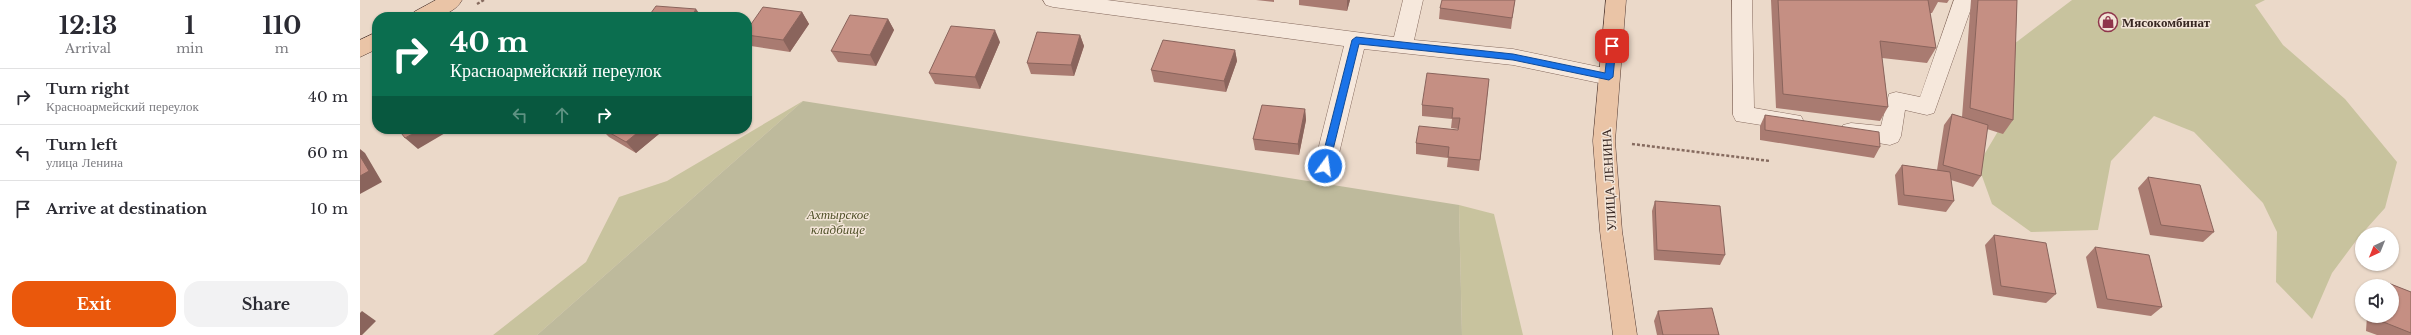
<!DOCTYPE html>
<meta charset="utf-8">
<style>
body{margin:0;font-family:"Libre Baskerville",serif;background:#f2f2f3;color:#2b2b33;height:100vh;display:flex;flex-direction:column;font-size:15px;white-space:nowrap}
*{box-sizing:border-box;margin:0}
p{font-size:13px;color:#7c7c81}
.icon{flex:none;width:22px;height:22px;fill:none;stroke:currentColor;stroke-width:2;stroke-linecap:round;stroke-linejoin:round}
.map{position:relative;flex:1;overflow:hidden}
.panel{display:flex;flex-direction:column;background:#fff;width:360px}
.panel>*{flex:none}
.top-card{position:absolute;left:12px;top:12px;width:380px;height:122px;border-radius:16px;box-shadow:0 1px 3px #0004;background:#0b6e4f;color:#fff;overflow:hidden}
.needle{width:26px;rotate:223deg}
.tools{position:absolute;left:1995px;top:227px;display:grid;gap:8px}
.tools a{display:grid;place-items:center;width:44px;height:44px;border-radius:50%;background:#fff;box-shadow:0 1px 3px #0004;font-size:20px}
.pin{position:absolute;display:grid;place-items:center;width:34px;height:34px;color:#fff;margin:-17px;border-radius:8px;box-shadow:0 2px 6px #0006}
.me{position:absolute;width:44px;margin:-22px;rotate:14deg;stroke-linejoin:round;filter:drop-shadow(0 0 3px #0008)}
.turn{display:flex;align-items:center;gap:14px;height:84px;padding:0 12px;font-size:18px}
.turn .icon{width:52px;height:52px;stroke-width:2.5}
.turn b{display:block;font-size:28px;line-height:34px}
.lanes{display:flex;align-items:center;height:38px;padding:0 12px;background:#0003;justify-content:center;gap:20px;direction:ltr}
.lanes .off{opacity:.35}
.eta{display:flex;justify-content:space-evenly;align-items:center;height:68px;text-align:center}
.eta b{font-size:24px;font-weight:700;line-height:28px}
.button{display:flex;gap:8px;margin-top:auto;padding:8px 12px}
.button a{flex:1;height:46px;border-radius:16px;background:#ea580c;color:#fff;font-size:16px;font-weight:700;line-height:46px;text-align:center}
.button a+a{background:#f2f2f3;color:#2b2b33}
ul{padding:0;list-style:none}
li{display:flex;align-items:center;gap:12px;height:56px;padding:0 12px;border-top:1px solid #e1e1e2}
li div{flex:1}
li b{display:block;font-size:15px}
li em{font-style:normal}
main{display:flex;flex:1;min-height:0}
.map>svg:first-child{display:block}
</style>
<main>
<section class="panel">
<div class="eta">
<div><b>12:13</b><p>Arrival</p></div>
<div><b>1</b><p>min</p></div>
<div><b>110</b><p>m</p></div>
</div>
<ul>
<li><svg class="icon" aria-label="right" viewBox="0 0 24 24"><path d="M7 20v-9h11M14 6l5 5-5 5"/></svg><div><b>Turn right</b><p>Красноармейский переулок</p></div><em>40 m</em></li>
<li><svg class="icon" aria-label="left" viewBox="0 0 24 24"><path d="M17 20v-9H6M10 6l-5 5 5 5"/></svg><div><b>Turn left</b><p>улица Ленина</p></div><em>60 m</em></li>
<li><svg class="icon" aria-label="arrive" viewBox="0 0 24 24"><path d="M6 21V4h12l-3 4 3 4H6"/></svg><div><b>Arrive at destination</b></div><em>10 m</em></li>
</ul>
<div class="button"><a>Exit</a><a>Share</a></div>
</section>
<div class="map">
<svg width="2051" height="335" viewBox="0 0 2051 335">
<rect width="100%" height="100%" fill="#ebd9c9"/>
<path fill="#c8c39e" d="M1712 0H1905L1895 5 1923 45 1985 99 2037 162 2025 208 1998 238 1972 273 1952 319 1916 282 1917 232 1903 203 1834 132 1794 116 1751 161 1738 230 1671 232 1632 204 1618 165 1650 111 1654 44Z
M443 101 177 335H133L226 262 259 197 307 181Z
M1099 205 1134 214 1163 335H1102Z"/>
<path fill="#beba9c" d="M443 101 1099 205 1102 335H177Z"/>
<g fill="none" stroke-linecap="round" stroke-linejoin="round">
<g stroke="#866b5f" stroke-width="1">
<path id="minor" d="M683 0H747L1034 37 1043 0H1063L1054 40 1153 49 1249 69 1256 71 1259 77 1256 83 1249 85 1153 65 1004 49 976 166 973 172 965 175 957 172 954 166 984 46 693 7 686 5Z
M1372 0H1392L1394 108 1441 116 1444 122 1441 128 1433 130 1376 121 1373 115Z
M1594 0H1614L1574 113 1567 115 1545 110 1541 136 1538 142 1530 145 1483 137 1480 131 1483 125 1491 123 1521 126 1529 94 1536 92 1560 97Z"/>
</g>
<g stroke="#543b33" stroke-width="1">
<path id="major" d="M76 0H102C92 18 69 17 51 17L54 12Z
M1246 0H1266L1255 141 1262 231 1277 335H1253L1240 231 1233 141Z
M17 32V49L0 57V40Z"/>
</g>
<path stroke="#866b5f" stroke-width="2.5" stroke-dasharray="3 2" stroke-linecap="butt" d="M117 4 124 0
M1272 144 1410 161"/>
<use href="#minor" fill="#f6e8dc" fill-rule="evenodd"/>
<use href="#major" fill="#eac4a6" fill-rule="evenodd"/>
</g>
<path fill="#a97b71" d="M896 0H914V2Z
M939 0H990L987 11 939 5Z
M1155 0 1151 29 1079 19 1080 8Z
M1411 0H1589L1587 3 1578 2 1572 13H1570L1576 48 1567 63 1522 58 1528 107 1520 121 1416 108Z
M1611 0H1657L1653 120 1643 134 1627 129 1621 176 1613 187 1591 180 1594 201 1586 212 1538 205 1535 175 1542 165 1577 170 1584 125 1592 114 1602 117Z
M442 12 449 24 430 52 391 46 387 40V30Z
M528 19 534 30 516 66 478 62 471 51Z
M720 35 724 46 714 76 671 74 667 63Z
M640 42 620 89 575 84 569 73Z
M875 50 877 61 866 92 794 82 791 70Z
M1129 79 1119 171 1087 167 1088 158 1056 154V143L1098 130V129L1091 128 1092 119 1062 116V105Z
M945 109 946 120 939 155 895 150 893 139Z
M1405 115 1520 147 1514 158 1400 140V126Z
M241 129H305L276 153 249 137Z
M1788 177 1854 232 1843 242 1790 235 1778 188Z
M1295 201 1365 255 1360 265 1294 260 1292 211Z
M1634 235 1696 294 1686 303 1633 295 1625 245Z
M1735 247 1802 307 1791 316 1737 308 1726 257Z
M2023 281 2051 292V335H2017L2006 331 2007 316H2032V286H2016Z
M1298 311 1359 335H1297L1294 321Z"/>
<path fill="#8a645c" d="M987 0H990L987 11Z
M336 9 342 17H331Z
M442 12 449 24 430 52 423 40Z
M528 19 534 30 516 66 510 55Z
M635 30 640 42 620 89 615 77Z
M720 35 724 46 714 76 711 65Z
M875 50 877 61 866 92 864 81Z
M945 109 946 120 939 155 938 144Z
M61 129H92L58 149 45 138Z
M282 129H305L276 153 266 142Z
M0 149 5 153 22 182 0 194Z
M2 311 16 321 2 335H0V313Z"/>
<path fill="#c58f83" stroke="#8a645c" d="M1082 0H1155L1152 18 1080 8Z
M1418 0H1568L1576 48 1520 41 1528 107 1423 94Z
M1618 0H1657L1653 120 1610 108Z
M296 6 336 9 331 17H288Z
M403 7 442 12 423 40 387 35V30Z
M490 15 528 19 510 55 471 51Z
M591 26 635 30 615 77 569 73Z
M677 32 720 35 711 65 667 63Z
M803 40 875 50 864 81 791 70Z
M1067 73 1129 79 1120 160 1088 157 1089 147 1056 143 1059 126 1098 130 1100 118H1092L1093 108 1062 105Z
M902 105 945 109 938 144 893 139Z
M1592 114 1628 125 1621 176 1583 165Z
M1405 115 1519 132 1520 147 1405 130Z
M38 129H61L45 138Z
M243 129H282L266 142Z
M0 156 9 171 0 176Z
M1542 165 1590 172 1594 201 1544 195Z
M1788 177 1840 185 1854 232 1801 225Z
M1295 201 1360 206 1365 255 1297 250Z
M1634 235 1686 243 1696 294 1641 286Z
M1735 247 1789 255 1802 307 1747 299Z
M2023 281 2051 292V333L2021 321V316H2032V286H2023Z
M1352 308 1359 335H1303L1298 311Z"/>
<path fill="#1a73e8" stroke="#114b97" d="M996 37 1153 54 1245 73 1248 46 1252 43 1256 46 1253 77 1249 80 1153 60 999 44 969 166 965 170 960 166 992 40Z"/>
<defs>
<g id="shop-ring" transform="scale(1)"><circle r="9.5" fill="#f3e5d8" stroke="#8f354b" stroke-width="1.5"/><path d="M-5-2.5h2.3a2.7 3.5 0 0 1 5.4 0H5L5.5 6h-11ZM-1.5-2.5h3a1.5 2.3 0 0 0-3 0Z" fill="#8f354b"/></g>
</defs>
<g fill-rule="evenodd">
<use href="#shop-ring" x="1748" y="22"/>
</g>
<g text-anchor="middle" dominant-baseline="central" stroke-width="3" stroke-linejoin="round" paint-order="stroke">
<g font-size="13" font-weight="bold" fill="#382722" stroke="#f3e5d8" text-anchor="start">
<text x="1762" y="22">Мясокомбинат</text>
</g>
<g font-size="13" fill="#382722" stroke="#f3e5d8">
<text transform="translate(1249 180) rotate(-93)">УЛИЦА ЛЕНИНА</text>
</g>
<g font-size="13" font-style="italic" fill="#51522a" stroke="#f3e5d8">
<text x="478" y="214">Ахтырское<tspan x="478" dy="15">кладбище</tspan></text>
</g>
</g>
</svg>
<div class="tools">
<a><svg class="needle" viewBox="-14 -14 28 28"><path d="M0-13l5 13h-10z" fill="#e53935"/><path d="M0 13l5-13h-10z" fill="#7c7c81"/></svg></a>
<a><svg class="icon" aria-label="sound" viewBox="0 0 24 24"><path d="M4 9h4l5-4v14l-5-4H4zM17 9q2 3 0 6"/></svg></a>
</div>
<div class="pin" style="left:1252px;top:46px;background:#d93025"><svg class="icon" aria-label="arrive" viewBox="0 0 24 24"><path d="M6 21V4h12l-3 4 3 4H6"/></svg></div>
<svg class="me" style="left:965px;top:166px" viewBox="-20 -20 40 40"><circle r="17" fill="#1a73e8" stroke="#fff" stroke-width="3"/><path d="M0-11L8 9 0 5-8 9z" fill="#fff"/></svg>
<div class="top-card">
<div class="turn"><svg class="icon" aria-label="right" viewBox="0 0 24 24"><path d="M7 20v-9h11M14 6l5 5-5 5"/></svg><div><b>40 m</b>Красноармейский переулок</div></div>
<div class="lanes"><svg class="icon off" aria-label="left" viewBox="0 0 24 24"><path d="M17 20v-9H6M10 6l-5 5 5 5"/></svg><svg class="icon off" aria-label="ahead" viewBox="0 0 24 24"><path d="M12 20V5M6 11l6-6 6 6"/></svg><svg class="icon" aria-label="right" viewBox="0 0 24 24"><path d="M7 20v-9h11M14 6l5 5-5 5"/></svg></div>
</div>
</div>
</main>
